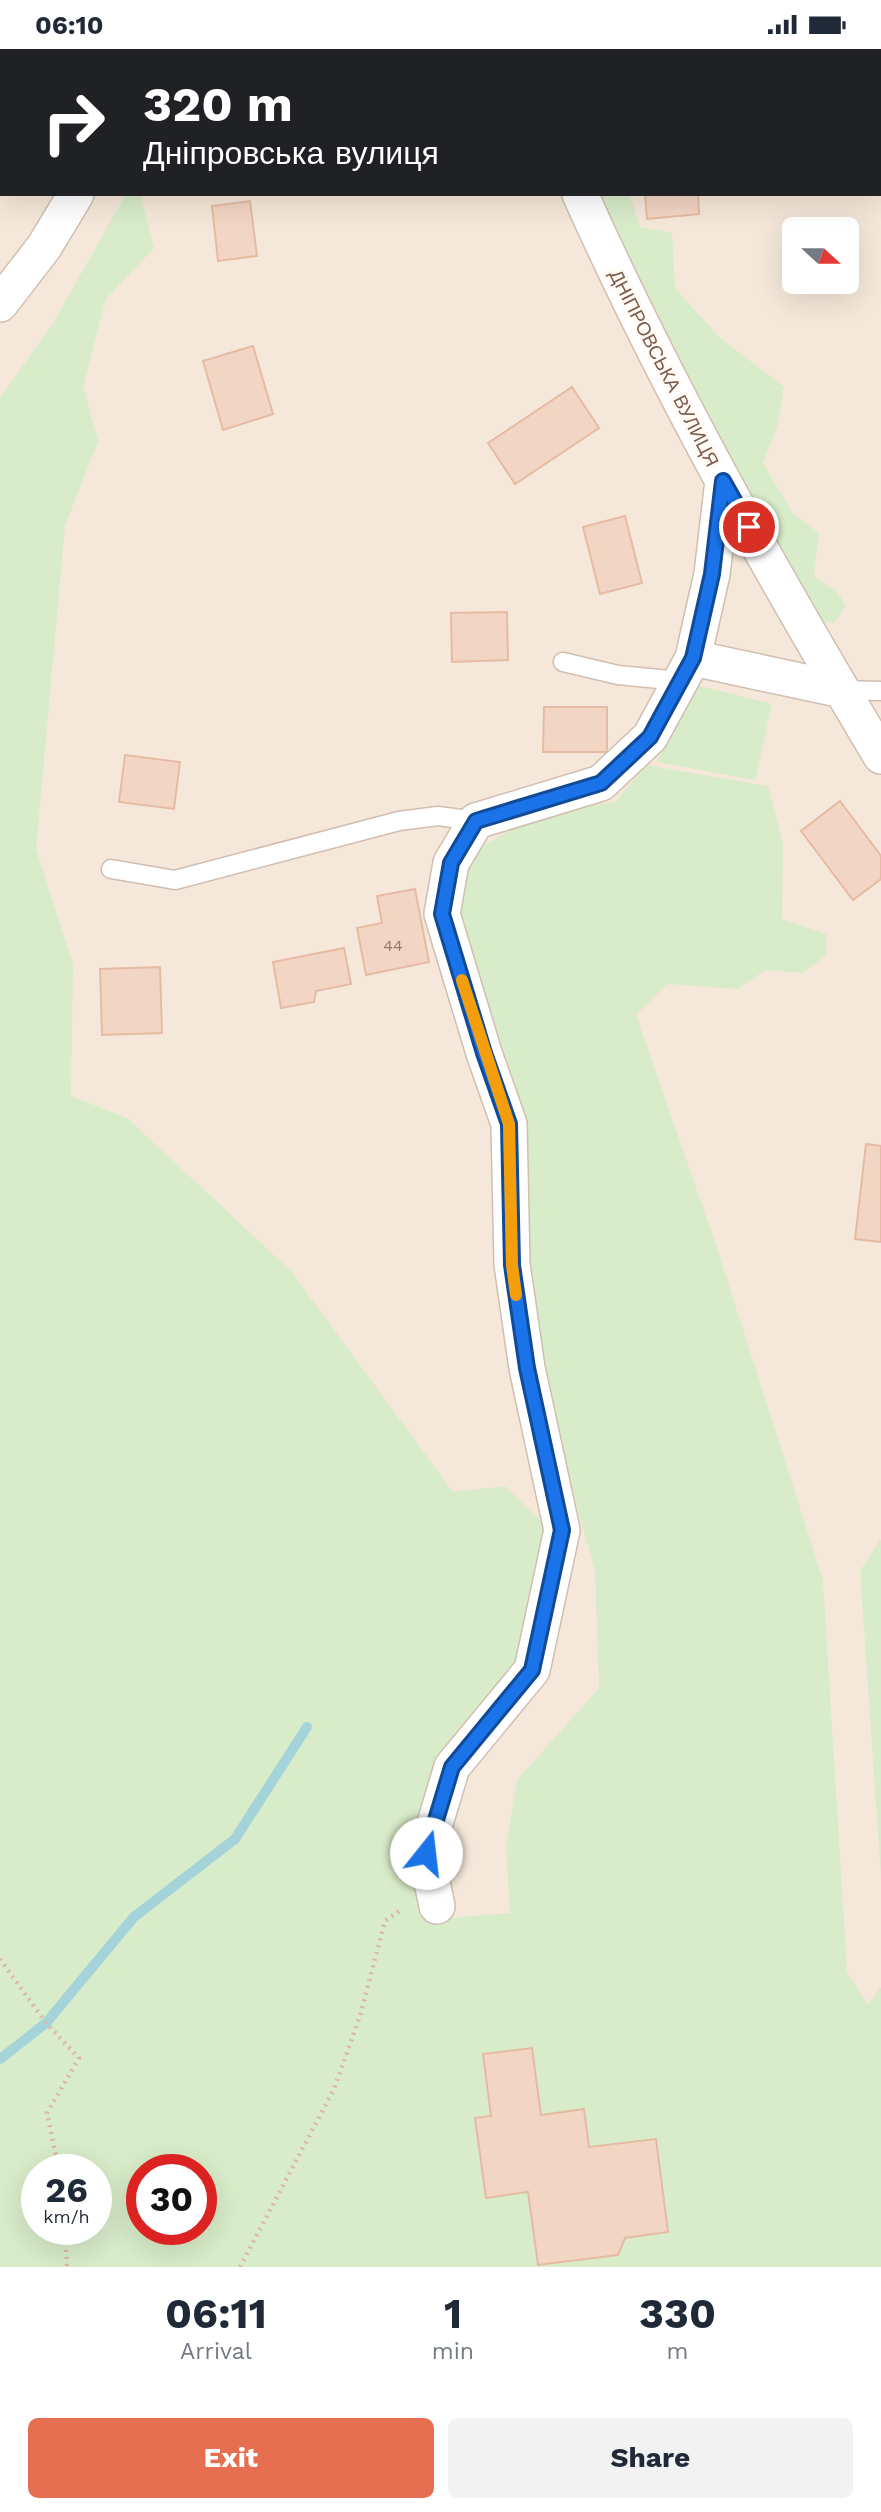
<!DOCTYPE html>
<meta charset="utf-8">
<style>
body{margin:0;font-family:"Work Sans",sans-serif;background:#f2f2f3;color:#1f2937;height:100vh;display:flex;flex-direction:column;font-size:26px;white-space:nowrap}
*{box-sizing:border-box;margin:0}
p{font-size:23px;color:#747a83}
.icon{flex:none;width:38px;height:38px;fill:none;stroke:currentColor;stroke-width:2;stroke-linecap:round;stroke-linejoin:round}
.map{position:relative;height:2218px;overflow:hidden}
.sheet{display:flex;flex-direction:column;background:#fff;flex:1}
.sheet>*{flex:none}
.top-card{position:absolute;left:0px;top:0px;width:882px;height:147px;box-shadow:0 7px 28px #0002;background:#202124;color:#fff;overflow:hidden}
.needle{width:46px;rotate:111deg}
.controls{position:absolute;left:782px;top:168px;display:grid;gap:14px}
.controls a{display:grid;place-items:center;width:77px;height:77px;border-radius:10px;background:#fff;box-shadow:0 7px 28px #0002;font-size:35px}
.speed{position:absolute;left:21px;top:2105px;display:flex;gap:14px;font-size:35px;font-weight:700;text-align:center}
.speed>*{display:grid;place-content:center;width:91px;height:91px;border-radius:50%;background:#fff;box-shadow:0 7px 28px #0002;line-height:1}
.speed small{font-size:18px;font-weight:400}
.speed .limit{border:10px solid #d22;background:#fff;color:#111}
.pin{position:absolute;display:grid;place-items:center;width:60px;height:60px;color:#fff;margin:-30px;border:4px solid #fff;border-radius:50%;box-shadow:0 2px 7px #0007}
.me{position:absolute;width:77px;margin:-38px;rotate:16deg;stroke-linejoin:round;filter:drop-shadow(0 0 5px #0008)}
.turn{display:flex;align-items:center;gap:24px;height:147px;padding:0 28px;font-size:32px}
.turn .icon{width:91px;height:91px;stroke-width:2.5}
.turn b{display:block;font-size:49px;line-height:60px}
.eta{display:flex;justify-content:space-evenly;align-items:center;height:119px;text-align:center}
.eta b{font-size:42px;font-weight:700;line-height:49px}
.cta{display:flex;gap:14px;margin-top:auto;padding:14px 28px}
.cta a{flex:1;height:80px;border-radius:10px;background:#e76f51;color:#fff;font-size:28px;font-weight:700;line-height:80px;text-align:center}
.cta a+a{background:#f2f2f3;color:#1f2937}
.status{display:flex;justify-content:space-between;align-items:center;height:49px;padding:0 35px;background:#fff;direction:ltr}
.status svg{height:19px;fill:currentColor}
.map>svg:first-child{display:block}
</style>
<div class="status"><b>06:10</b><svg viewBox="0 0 49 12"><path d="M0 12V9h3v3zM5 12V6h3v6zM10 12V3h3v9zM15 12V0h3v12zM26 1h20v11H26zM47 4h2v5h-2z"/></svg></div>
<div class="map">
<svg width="881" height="2218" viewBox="0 0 881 2218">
<rect width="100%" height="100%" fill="#fdf6ec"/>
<path fill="#f5e8da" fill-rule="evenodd" d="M0 0H881V2160L413 2218 0 1090ZM2 2H880V145H2ZM794 180H847V233H794Z"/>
<path fill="#d8ecc9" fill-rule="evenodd" d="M126 145H140L154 199 106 250 83 337 98 392 65 477 36 800 73 916 71 1047 127 1069 291 1222 453 1443 505 1437 549 1480 519 1615 439 1713 409 1800 426 1871 510 1864 506 1797 517 1731 599 1639 595 1522 556 1383 527 1217V1075L461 868 463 830 479 800 516 777 561 762 615 753 646 716 768 737 783 795 782 870 826 885V907L802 924 766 921 737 940 667 935 636 966 717 1199 823 1531 847 1923 868 1956 881 1938V2218H0V349L52 276ZM37 2121H96V2180H37ZM142 2121H201V2180H142Z
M593 145H629L640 178 672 184 675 239 719 288 784 338 777 378 763 414 793 465 819 484 814 527 838 544 846 557 834 574 815 572 732 426Z
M696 636 772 655 755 731 657 713Z
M880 1491 881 1492V1827L860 1522Z"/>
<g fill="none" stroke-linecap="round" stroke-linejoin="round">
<path stroke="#a5d3da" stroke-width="10" d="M0 2010 46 1974 134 1868 235 1790 307 1678"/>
</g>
<path fill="#f3d5c3" stroke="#e6bba3" stroke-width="2" d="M620 0H678V2H620Z
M0 70H2V124H0Z
M645 145H698L699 165 647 170Z
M250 152 257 207 218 212 212 157Z
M253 297 273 365 223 381 203 312Z
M572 338 599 379 515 435 488 394Z
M625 467 642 534 600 545 583 478Z
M507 563 508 611 452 613 451 564Z
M544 658H607V703H543Z
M125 706 180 713 174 760 119 753Z
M840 752 881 807V830L853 851 801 782Z
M415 840 429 913 366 926 357 879 382 874 377 847Z
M344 899 351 935 316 942 314 953 281 959 273 913Z
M160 918 162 984 102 986 100 920Z
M866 1095 881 1097V1193L855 1190Z
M532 1999 541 2066 584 2060 589 2098 656 2090 668 2183 625 2189 618 2206 538 2216 528 2143 486 2149 475 2069 491 2067 483 2005Z"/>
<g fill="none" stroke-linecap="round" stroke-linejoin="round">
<g stroke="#d1beb0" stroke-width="21">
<path id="lane" d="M563 613 618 626 680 632
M842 641 881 642
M111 820 175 831 399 772 438 767 476 772"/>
</g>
<g stroke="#d1beb0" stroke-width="38">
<path id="street" d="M522 0 525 2
M123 2V0
M880 32H881
M580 145C667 339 772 525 881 707
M0 255 44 198 76 145
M693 609 842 641
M437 1857 426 1804 452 1718 532 1621 562 1481 527 1319 512 1215 509 1075 484 1004 442 865 451 814 476 772 601 734 650 688 693 609 712 525 723 432"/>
</g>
<path stroke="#d9b8a5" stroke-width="4.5" stroke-dasharray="2 5" stroke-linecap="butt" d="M0 1910 46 1974 79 2009 47 2064 59 2121
M65 2180 67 2218
M240 2218 334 2040 360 1967 385 1872 402 1860"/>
<use href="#lane" stroke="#fff" stroke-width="18"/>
<use href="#street" stroke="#fff" stroke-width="35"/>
</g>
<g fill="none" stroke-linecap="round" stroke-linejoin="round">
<g stroke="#114b97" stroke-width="18">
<path id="route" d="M426 1804 452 1718 532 1621 562 1481 527 1319 512 1216 509 1075 484 1004 442 865 451 814 476 772 601 734 650 688 693 609 712 525 723 432 749 478"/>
</g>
<use href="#route" stroke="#1a73e8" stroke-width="12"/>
<path stroke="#f59e0b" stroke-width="12" d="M462 931 509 1075 512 1216 516 1246"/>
</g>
<g text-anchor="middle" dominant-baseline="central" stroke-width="6" stroke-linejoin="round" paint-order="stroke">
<g font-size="16" fill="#987a6a">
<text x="393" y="896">44</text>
</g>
<g font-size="19" fill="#7a5c4d" stroke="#fffaf3">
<text transform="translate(664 319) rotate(63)">ДНІПРОВСЬКА ВУЛИЦЯ</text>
</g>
</g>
</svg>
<div class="controls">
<a><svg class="needle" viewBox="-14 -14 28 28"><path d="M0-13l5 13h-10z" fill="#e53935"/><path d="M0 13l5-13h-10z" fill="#747a83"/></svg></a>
</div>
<div class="speed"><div>26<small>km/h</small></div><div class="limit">30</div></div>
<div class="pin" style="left:749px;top:478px;background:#d93025"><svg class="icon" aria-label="arrive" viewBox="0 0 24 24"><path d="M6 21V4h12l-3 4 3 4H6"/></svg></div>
<svg class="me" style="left:426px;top:1804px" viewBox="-20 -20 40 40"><circle r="19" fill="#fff"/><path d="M0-13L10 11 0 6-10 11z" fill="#1a73e8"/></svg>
<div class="top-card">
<div class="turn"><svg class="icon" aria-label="right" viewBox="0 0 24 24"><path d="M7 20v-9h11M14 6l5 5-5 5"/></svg><div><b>320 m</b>Дніпровська вулиця</div></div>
</div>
</div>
<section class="sheet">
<div class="eta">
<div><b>06:11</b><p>Arrival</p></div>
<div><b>1</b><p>min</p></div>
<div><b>330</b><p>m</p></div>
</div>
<div class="cta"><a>Exit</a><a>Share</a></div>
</section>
